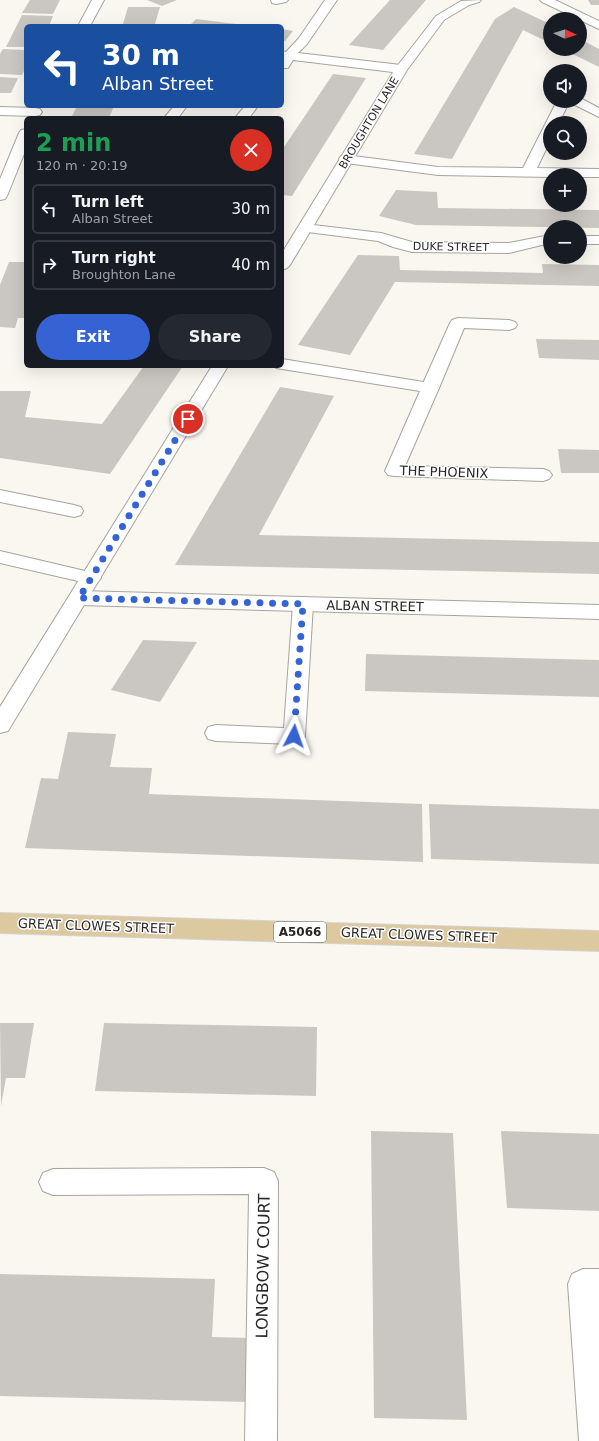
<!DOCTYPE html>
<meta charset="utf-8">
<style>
body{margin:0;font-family:"DejaVu Sans",sans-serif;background:#242831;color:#f1f3f6;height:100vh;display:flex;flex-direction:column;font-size:15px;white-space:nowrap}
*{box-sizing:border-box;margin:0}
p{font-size:13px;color:#9ea1a6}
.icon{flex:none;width:22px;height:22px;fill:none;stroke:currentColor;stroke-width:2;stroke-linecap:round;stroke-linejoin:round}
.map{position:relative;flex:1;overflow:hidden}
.side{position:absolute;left:24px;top:116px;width:260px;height:252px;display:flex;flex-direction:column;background:#171b24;border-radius:6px;box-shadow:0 4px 16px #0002}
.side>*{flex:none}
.guide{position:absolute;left:24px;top:24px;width:260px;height:84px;border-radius:6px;box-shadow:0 4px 16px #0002;background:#1a4fa0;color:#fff;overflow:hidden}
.needle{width:26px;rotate:93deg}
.fabs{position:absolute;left:543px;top:12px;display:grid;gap:8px}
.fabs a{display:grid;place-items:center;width:44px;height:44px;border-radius:50%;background:#171b24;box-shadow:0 4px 16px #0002;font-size:20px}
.pin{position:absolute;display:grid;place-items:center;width:34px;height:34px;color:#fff;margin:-17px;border:2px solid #fff;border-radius:50%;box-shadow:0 1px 4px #0007}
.me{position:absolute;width:44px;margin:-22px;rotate:4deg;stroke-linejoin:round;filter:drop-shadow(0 0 3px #0008)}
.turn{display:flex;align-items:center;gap:14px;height:84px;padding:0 12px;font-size:18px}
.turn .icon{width:52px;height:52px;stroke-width:2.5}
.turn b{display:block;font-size:28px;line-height:34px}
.round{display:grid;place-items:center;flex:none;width:42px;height:42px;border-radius:21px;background:#242831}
.overview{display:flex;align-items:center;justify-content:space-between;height:68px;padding:0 12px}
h1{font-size:24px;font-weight:800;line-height:30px;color:#1e9e55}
.cta{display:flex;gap:8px;margin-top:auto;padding:8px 12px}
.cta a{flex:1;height:46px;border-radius:24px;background:#3563d3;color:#fff;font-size:16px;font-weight:800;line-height:46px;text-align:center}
.cta a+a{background:#242831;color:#f1f3f6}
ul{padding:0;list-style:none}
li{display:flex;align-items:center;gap:12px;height:50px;margin:0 8px 6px;padding:0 4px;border:2px solid #363941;border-radius:6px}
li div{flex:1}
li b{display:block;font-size:15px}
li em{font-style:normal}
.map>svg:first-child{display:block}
</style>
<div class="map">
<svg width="599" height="1441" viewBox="0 0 599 1441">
<rect width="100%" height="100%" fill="#faf7f1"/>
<path fill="#cac7c2" d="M30 0H60L53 14 22 13Z
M147 0H177L162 6Z
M390 0H426L383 50 349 45Z
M588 0H599V5H591Z
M128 7H160L155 24H123Z
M514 7 550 24V43L523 30 452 159 414 154 495 19Z
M22 15 53 16 49 26H26V47H6Z
M196 19 244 25V26H189Z
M282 29 293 31 285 41 282 40Z
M580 39 599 49V67L562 49H580Z
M3 49 26 50V67L22 75 0 74V54Z
M333 74 366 78 292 196 282 195V150Z
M0 77 18 78 11 93H0Z
M77 106H114L109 118H71Z
M396 190 437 192 438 208 599 210V228L416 225 379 216Z
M358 255 399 256 400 270 543 273 542 264 599 265V286L395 282 350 355 298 345Z
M9 262H26V318H18L15 328 0 327V285Z
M536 339 599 340V360L539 358Z
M144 366H183L110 474 0 458V391H31L25 417 102 424Z
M280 387 334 396 259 535 599 542V574L175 565Z
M558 449 599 450V473H561Z
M143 640 197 642 160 702 111 690Z
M366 654 599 660V697L365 691Z
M68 732 116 734 110 767 152 768 149 794 422 804 423 862 25 848 41 778 58 779Z
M429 804 599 809V864L431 859Z
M0 1023H34L25 1078H6L1 1106Z
M104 1023 317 1027 316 1096 95 1091Z
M371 1131 453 1133 467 1420 374 1418Z
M501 1131 599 1134V1211L507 1208Z
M0 1274 215 1279 212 1337 250 1338 248 1402 0 1396Z"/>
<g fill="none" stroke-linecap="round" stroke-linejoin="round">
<g stroke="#a7a49e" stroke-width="2">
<path id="lane" d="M458 318 509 320 515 322 517 325 515 328 509 330 464 328 439 388 436 392 430 393 424 392 421 388 450 323 452 320Z
M0 490 74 505 81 507 83 511 81 515 74 517 0 502Z
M303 597 310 599 313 604 305 736 302 742 294 744 216 741 208 739 205 733 208 727 216 725 284 728 293 604 296 599Z"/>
</g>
<g stroke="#a7a49e" stroke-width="2">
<path id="street" d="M92 0H104L90 26H78Z
M271 0H288L286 2 276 4 272 3Z
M325 0H337L307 44 298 53 401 65 405 66 407 69 405 72 401 73 293 60 288 68H282V51L286 52 299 38Z
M580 98 599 108V117L569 102 559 123H550V141L537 168 599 169V177H580V175H550V177L438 175 346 163 341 162 339 159 341 156 346 155 438 167 523 168 557 101H580Z
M174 106H187L178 118H164Z
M245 106H258L249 118H235Z
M0 107 35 108 40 109 42 112 40 115 35 116 0 115Z
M26 129V149L7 196 5 199 0 200V179L19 133 21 130Z
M305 224 381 233 412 242 509 243 550 235V243L509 253 412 252 393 247 378 241 300 231 298 228 300 225Z
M580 236H599V244H580Z
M282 359 436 384 439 388 405 466 543 469 549 471 552 475 549 479 543 481 394 476 388 475 385 471 420 391 276 368 275 366H282Z
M0 551 98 574 101 578 98 582 91 584 0 563Z
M79 591 599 605V619L79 605 72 603 69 598 72 593Z
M264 1168 274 1172 278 1181 277 1441H245L249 1194 53 1195 43 1191 39 1182 43 1173 53 1169Z
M583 1269H599V1441H579L568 1284 572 1274Z"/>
</g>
<g stroke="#a7a49e" stroke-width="2">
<path id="secondary" d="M481 0 479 2 469 5 444 20 407 70 290 265 287 268 282 270V253L395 69 436 16 461 1Z
M540 0H555L599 21V29L542 2Z
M212 366H228L8 731 0 733V707Z"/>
</g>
<g stroke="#d4d4d3" stroke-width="2">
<path id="primary" d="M0 913 599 931V951L0 933Z"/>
</g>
<use href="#lane" fill="#fff" fill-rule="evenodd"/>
<use href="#street" fill="#fff" fill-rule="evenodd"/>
<use href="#secondary" fill="#fff" fill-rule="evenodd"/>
<use href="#primary" fill="#ddc9a0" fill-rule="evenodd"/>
</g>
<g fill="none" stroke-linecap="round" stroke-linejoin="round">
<path stroke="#3563d3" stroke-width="7" stroke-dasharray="0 12.6" d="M188 419 79 598 303 604 294 736"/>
</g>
<g text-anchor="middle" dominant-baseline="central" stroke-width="3" stroke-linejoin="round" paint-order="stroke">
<g font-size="11" fill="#282725" stroke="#fff">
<text transform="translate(369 123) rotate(-59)">BROUGHTON LANE</text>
<text transform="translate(451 247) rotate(1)">DUKE STREET</text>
</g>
<rect fill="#fff" stroke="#686866" stroke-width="1" x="274" y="922" width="52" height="20" rx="3"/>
<g font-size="12" font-weight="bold" fill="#282725">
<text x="300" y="932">A5066</text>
</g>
<g font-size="13" fill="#282725" stroke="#fff">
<text transform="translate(444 472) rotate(2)">THE PHOENIX</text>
<text transform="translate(375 606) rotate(1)">ALBAN STREET</text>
<text transform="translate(96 926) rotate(2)">GREAT CLOWES STREET</text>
<text transform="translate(419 935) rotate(2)">GREAT CLOWES STREET</text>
</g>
<g font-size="16" fill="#282725" stroke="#fff">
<text transform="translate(263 1266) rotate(-89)">LONGBOW COURT</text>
</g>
</g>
</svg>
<div class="fabs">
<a><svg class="needle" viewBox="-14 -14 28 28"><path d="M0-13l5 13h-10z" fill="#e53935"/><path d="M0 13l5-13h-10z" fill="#9ea1a6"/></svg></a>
<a><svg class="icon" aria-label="sound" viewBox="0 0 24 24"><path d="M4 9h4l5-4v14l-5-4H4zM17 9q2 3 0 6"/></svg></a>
<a><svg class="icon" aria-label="search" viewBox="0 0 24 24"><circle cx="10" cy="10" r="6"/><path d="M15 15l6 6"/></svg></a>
<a>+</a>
<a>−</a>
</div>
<div class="pin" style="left:188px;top:419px;background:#d93025"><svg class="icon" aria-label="arrive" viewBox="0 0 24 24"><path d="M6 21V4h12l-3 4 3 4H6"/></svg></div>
<svg class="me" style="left:294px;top:736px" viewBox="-20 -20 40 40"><path d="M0-17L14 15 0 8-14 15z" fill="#3563d3" stroke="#fff" stroke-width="4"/></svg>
<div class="guide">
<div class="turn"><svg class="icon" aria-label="left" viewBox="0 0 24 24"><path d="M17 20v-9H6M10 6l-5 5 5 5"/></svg><div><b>30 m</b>Alban Street</div></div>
</div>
<section class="side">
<div class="overview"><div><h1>2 min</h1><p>120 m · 20:19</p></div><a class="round" style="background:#d93025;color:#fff"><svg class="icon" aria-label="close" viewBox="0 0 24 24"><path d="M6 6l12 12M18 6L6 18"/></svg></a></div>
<ul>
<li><svg class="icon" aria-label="left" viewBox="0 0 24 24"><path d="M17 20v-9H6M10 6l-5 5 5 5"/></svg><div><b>Turn left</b><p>Alban Street</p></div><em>30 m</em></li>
<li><svg class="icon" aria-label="right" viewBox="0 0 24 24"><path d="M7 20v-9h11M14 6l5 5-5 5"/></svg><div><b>Turn right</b><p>Broughton Lane</p></div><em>40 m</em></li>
</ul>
<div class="cta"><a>Exit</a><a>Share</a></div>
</section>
</div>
